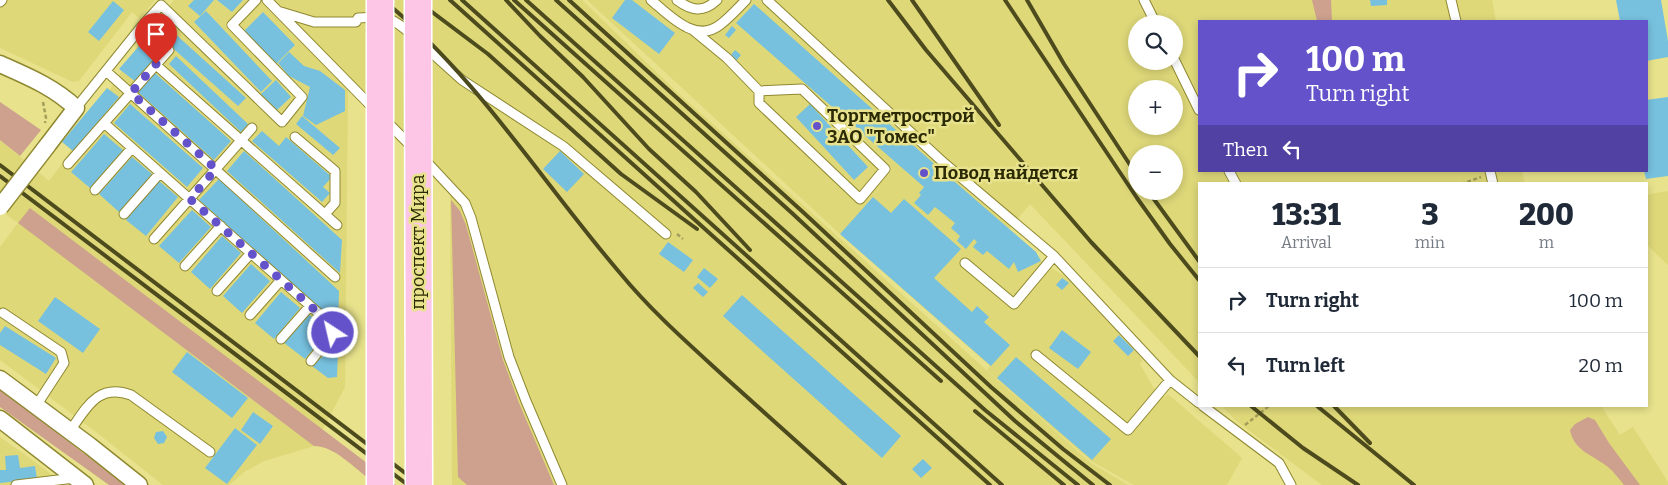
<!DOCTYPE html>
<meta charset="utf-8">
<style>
body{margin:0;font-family:Bitter,serif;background:#f6f6f7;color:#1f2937;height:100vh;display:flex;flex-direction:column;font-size:19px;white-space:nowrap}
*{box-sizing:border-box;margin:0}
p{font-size:16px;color:#747a83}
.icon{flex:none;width:28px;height:28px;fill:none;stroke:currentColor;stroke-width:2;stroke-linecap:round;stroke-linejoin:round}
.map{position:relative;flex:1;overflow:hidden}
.side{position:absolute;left:1198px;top:182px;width:450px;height:225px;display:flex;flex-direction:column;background:#fff;border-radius:0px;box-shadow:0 2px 8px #0003}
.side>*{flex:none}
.banner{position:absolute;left:1198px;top:20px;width:450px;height:152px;border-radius:0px;box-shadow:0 2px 8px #0003;background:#6452cb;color:#fff;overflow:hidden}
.controls{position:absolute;left:1128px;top:15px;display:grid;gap:10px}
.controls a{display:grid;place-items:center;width:55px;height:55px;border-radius:50%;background:#fff;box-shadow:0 2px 8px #0003;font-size:25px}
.pin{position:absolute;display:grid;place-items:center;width:42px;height:42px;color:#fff;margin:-51px -21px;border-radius:50% 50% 50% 0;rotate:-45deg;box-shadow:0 0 5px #0007}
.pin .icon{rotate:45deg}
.me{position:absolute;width:55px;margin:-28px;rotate:325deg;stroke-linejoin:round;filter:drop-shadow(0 0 4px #0008)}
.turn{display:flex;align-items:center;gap:18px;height:105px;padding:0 25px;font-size:22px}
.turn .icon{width:65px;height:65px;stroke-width:2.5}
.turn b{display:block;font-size:35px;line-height:42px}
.then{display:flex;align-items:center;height:48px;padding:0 25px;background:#0003;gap:10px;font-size:19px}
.eta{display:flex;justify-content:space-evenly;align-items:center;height:85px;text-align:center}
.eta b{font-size:30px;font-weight:800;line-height:35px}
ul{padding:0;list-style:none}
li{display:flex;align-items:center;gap:15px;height:65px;padding:0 25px;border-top:1px solid #e0e1e3}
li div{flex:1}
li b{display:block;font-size:19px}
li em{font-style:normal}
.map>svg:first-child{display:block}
</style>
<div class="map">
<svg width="1668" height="485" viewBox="0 0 1668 485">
<rect width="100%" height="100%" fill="#e7e28b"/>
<path fill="#ded879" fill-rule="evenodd" d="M0 0H155L140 19 132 12 79 81 73 82 0 48Z
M174 0H582L677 92 1014 395 1091 463 1128 485H452L450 195 348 89 345 387 314 446 264 461 244 472 229 485H163L96 432 0 360V247L18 223 0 210V140L49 181 61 165 150 27Z
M587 0H1492L1496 21H1199V171H1522L1525 184H1199V382L1030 204 1009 229 1036 252 1041 261 1064 276 1077 288 1134 350 1143 361 1140 364 1153 387 1165 397 1168 394 1242 458 1227 485H1134L1091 461 1034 412 987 370 990 366 840 234ZM1136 24H1174V61H1136ZM1136 89H1174V126H1136ZM1136 154H1174V191H1136Z
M1668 191V265L1646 244V195Z
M1222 406H1601L1620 435 1633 427 1668 482V485H1322L1235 420Z
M0 437 38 464 65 485H0Z"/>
<path fill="#cda18d" d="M1312 0H1331L1332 21H1317Z
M0 102 41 130 20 156 0 140Z
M451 200 460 211 466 225 503 360 519 403 554 485H467L458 477Z
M30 208 396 485C391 485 382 485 377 484 358 473 337 446 314 446L18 223Z
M0 389 125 485H109L0 407Z
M1588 417 1595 420 1609 443 1640 485H1624C1619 479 1614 472 1608 467 1593 455 1574 451 1570 430L1575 424Z"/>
<path fill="#77c1df" d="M194 0H214L200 16 188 6Z
M217 0H243L232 12Z
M625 0H632L675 33 659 54 612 18Z
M1370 0H1387V5L1371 6Z
M1616 0H1661L1668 41V57L1646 61V21H1620Z
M113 1 124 10 99 41 88 32Z
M754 4 940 169 1036 252 1041 261 1018 272 1014 262 1009 269 987 251 983 255 973 247 977 242 974 239 966 249 957 241 960 236 951 228 955 223 935 207 928 215 914 203 921 195 919 193 924 187 736 23Z
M206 11 272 81 261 92 194 22Z
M263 12 295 45 276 64 244 31Z
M161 21 246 98 238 106 168 44 136 82 119 69Z
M732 26 736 30 729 38 725 35Z
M735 50 741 55 736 61 730 56Z
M289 52 304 66 320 71 345 90V111L316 125 303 116 310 87 289 76 278 63Z
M176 56 248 124 241 132 169 64Z
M155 73 231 141 214 160 138 92Z
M276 80 291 97 277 110 261 94Z
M107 88 119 97 73 151 62 142Z
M1668 97V176L1646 179 1644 171H1646V100Z
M130 104 203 168 187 187 114 123Z
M810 104 868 167 854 180 796 117Z
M302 116 340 148 333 155 296 124Z
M262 131 279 146 286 137 332 177 323 187 330 193 322 202 252 141Z
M104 134 123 150 90 188 71 172Z
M244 151 342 240 340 273 227 171Z
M560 151 584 174 567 192 543 169Z
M132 157 152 174 119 212 99 194Z
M219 179 339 291 338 325 199 200Z
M159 181 178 197 146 236 126 220Z
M873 197 891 213 904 199 961 249 934 278 972 312 977 306 989 317 984 322 1010 345 991 366 840 234Z
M192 210 211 227 179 263 159 246Z
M222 236 241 253 210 289 191 272Z
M668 242 693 260 684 272 659 254Z
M251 264 270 281 242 313 223 296Z
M704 268 718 279 710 288 697 277Z
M1062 278 1069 283 1062 290 1056 285Z
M698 283 708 292 703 297 693 288Z
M281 292 300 308 274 339 255 323Z
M742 295 901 436 882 458 723 316Z
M55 297 100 329 83 353 38 321Z
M307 313 329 330 305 359 283 342Z
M5 326 56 358 46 374 0 345V333Z
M1062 330 1091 352 1078 369 1049 348Z
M1119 335 1134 350 1128 356 1113 341Z
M331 349 338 352 337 377 328 378 312 366Z
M187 352 248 398 232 418 172 372Z
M1016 357 1111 439 1092 460 997 378Z
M253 412 273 426 260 444 241 430Z
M235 428 257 445 227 484 205 468Z
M163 431 167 437 164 443 158 444 154 438 156 432Z
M18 455 20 468 35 466 37 479 0 483V470H6L5 456Z
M923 459 932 468 921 478 912 469Z"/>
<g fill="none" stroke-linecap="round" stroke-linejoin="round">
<g stroke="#8f8831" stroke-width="11">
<path id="lane" d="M267 0 375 110
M651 0C669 15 696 45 721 24 730 17 738 8 746 0
M677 0C692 11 703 13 717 0
M767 0 944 163 1054 256 1170 380 1199 403
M1144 0 1156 24
M1451 0 1456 21
M0 2 2 0
M281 12 314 22H356L358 18C388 16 391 16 413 36
M693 30 727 58 759 91V103L860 199 885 169 802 89 759 91
M423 45 462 80 563 146 666 234
M1174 59 1199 110
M156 65 337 225
M106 71 335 277
M76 108 142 26 161 5 282 122 302 97 232 25 256 0
M386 121 414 149
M104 123 169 50
M295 137 335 171V203L325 214
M425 160 465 203 471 218 509 357 526 401 562 485
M68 164 104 123 333 326V333L311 361
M1229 171 1236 184
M1490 171 1493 184
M95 190 132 148
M124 214 160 173
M154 239 252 128
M965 263 1014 304 1054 256
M185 266 221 226
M217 291 251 253
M3 313 61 352 64 363 36 406
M250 315 281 280
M281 339 310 306
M1036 355 1128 430 1170 380
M1203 406 1279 463 1291 485
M70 431C87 407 98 383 131 395L210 452
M16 485 75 478"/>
</g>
<g stroke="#8f8831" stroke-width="19">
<path id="street" d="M0 64C27 76 54 87 76 108L47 146
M0 379 90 446 139 485
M0 419 85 485"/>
</g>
<path stroke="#a39f5a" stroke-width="2.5" stroke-dasharray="4 2.5" stroke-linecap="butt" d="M43 102 46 118 45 123
M1461 184 1481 177
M677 234 683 239
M1245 425 1269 406"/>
<use href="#lane" stroke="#fff" stroke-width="9"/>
<use href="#street" stroke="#fff" stroke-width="16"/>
<path stroke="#4d4b1d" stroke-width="4" d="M383 0C477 76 542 182 620 273 652 312 690 345 727 379 766 414 806 450 845 485
M416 0 488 54 621 174 697 229
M450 0 990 485
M462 0 1002 485
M506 0 540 36 583 77 649 149 696 192 750 250
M514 0 941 381
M526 0 985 410 1078 485
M556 0 793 214 1015 421 1093 485
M569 0 804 213 991 387 1063 449 1110 485
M888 0 926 50 1091 242 1199 356
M912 0 999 125
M1005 0 1137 198 1170 244 1199 280
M1027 0 1064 64 1136 174
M0 165 421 485
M0 176 408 485
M1148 191 1199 261
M1251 406 1303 448 1358 485
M1317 406 1414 485
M1334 406 1370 443
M975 411 1064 485"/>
<g stroke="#8f8831" stroke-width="19" stroke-linecap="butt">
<path id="street-bridge" d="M0 207 47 146"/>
</g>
<g stroke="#fff" stroke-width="29" stroke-linecap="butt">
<path id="primary-bridge" d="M380 0V485
M418 0 419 485"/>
</g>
<use href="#street-bridge" stroke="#fff" stroke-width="16"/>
<use href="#primary-bridge" stroke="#fec6e6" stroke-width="26"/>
</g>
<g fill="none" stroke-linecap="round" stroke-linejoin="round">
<path stroke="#6452cb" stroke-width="9" stroke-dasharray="0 16.2" d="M156 64 131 93 216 169 190 199 333 326V333"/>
</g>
<g fill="#6452cb" stroke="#e7e28b" stroke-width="2">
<circle cx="817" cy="126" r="5"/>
<circle cx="924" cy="173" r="5"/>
</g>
<g text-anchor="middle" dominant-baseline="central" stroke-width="5" stroke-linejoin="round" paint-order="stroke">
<g font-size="18" font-weight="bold" fill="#2c2a05" stroke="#e7e28b" text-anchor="start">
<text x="827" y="116">Торгметрострой<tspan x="827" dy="21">ЗАО "Томес"</tspan></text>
<text x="934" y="173">Повод найдется</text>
</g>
<g font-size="18" fill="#2c2a05" stroke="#e7e28b">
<text transform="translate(418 242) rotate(-90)">проспект Мира</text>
</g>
</g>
</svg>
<div class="controls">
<a><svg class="icon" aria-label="search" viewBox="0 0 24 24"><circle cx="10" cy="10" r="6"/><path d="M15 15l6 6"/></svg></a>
<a>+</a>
<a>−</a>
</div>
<div class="pin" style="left:156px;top:64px;background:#d93025"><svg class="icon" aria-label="arrive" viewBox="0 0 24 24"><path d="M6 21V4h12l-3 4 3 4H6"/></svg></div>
<svg class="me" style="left:333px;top:333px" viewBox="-20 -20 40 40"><circle r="17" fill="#6452cb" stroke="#fff" stroke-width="3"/><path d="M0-11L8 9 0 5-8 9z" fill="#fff"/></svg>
<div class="banner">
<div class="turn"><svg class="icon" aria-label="right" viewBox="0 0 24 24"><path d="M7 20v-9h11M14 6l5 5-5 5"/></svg><div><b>100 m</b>Turn right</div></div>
<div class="then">Then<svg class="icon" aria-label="left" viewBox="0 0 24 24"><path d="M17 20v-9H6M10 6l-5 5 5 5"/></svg></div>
</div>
<section class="side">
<div class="eta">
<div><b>13:31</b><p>Arrival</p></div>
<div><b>3</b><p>min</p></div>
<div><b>200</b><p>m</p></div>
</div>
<ul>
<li><svg class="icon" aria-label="right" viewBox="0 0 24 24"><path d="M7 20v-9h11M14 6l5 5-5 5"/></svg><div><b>Turn right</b></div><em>100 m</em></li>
<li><svg class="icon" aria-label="left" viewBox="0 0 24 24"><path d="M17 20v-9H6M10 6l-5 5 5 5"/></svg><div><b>Turn left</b></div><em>20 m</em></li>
</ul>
</section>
</div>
